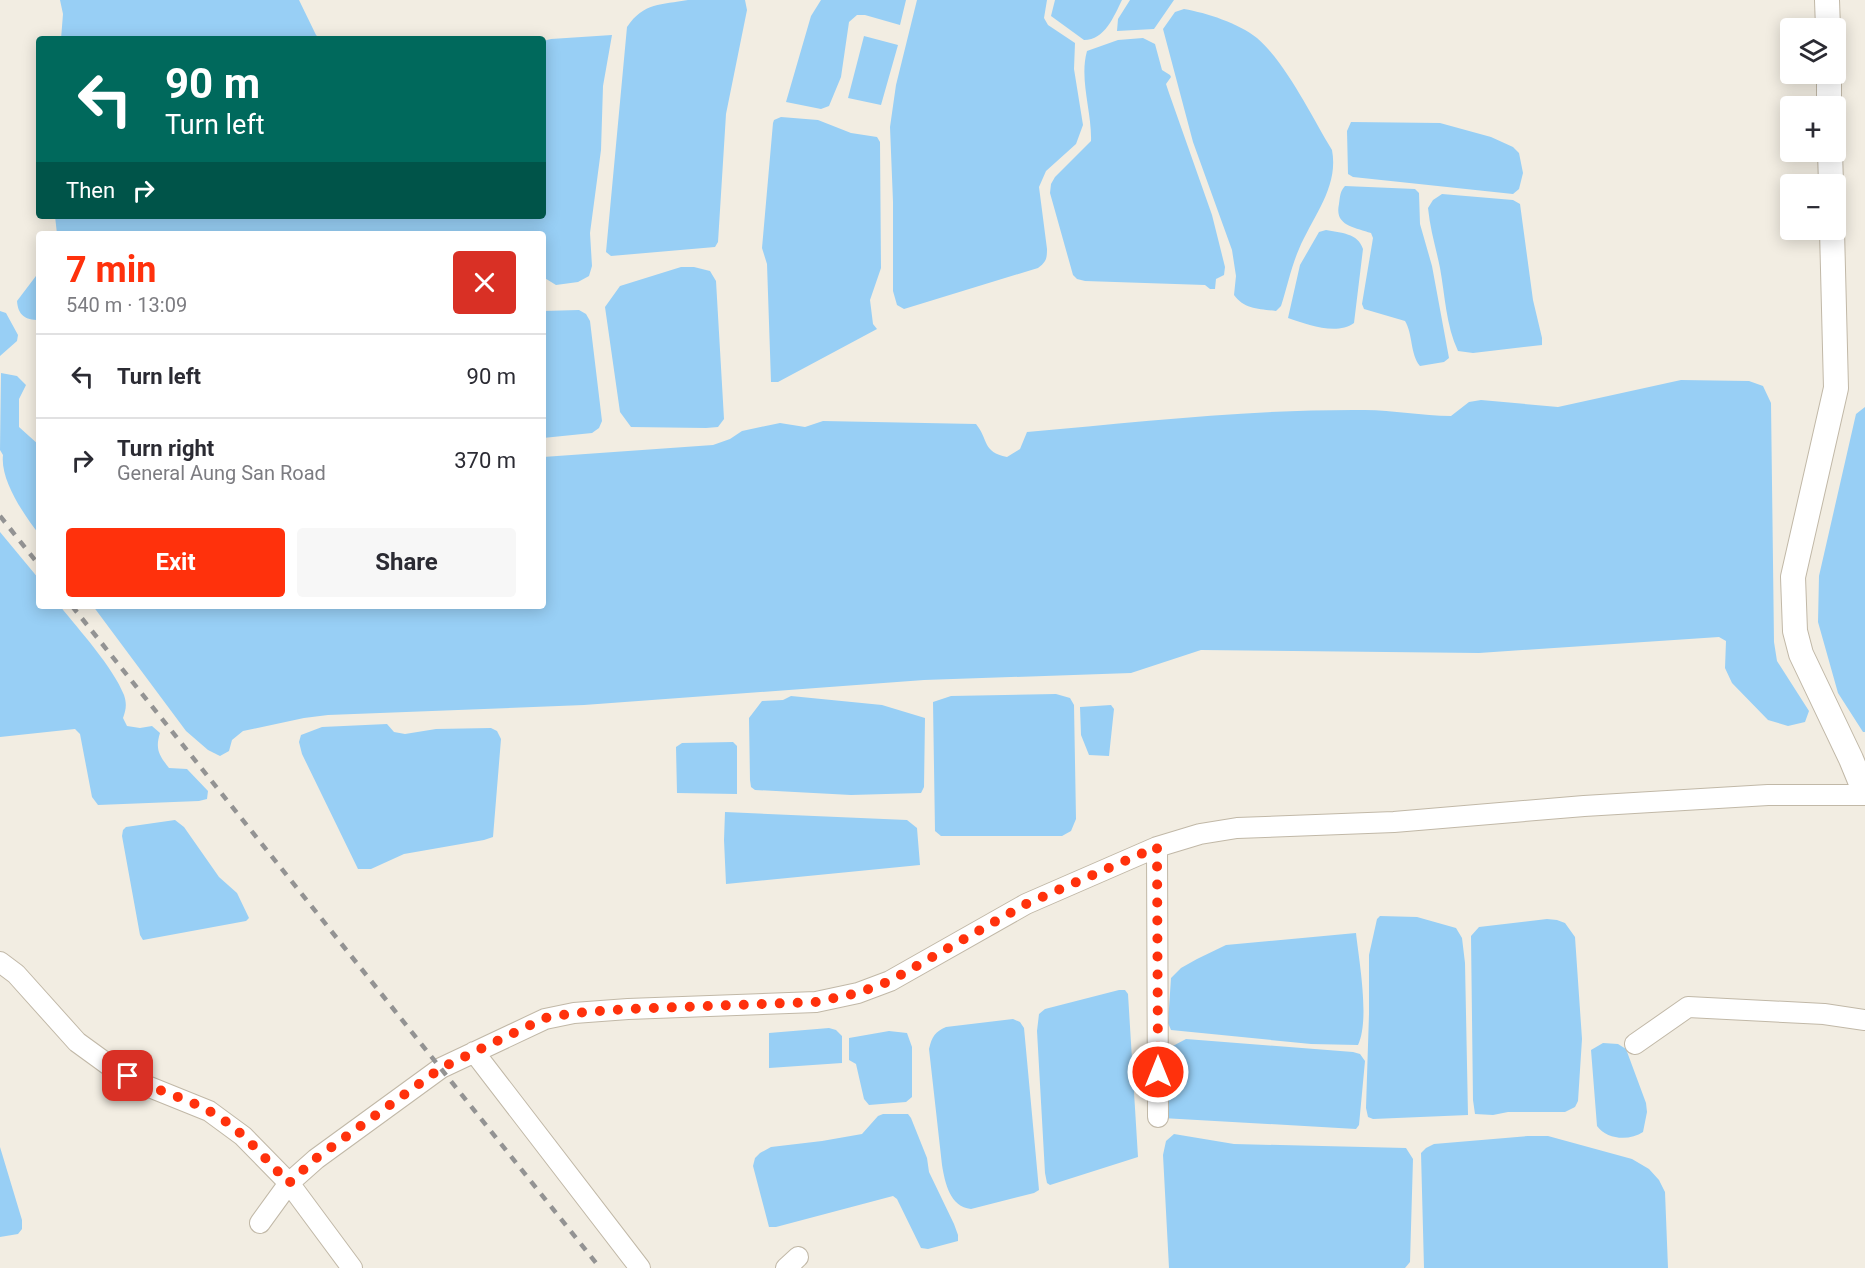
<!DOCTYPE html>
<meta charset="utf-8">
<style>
body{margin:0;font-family:Roboto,sans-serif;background:#f7f7f7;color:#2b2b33;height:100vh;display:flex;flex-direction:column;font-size:22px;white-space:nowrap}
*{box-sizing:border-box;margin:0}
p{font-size:20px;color:#7c7c81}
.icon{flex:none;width:33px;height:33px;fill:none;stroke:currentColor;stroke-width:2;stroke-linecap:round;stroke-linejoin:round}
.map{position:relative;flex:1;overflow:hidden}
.drawer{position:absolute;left:36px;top:231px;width:510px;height:378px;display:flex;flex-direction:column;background:#fff;border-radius:6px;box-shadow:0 3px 15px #0003}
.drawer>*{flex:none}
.banner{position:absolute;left:36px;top:36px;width:510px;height:183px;border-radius:6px;box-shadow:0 3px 15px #0003;background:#00695c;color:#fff;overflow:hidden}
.buttons{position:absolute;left:1780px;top:18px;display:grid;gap:12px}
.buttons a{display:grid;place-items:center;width:66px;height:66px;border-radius:6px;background:#fff;box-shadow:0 3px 15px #0003;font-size:30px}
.pin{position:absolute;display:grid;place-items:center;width:51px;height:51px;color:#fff;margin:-26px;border-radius:12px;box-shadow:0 3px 9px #0006}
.me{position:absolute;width:66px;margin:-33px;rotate:0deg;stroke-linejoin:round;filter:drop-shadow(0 0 4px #0008)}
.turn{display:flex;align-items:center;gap:21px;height:126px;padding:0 30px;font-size:27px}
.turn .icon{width:78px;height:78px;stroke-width:2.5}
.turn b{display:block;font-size:42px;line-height:51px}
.then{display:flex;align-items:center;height:57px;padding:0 30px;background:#0003;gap:12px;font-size:22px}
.round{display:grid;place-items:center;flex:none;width:63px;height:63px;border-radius:6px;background:#f7f7f7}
.head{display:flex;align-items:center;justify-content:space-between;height:102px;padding:0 30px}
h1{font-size:36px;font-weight:700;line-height:45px;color:#ff310c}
.cta{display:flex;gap:12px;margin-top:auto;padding:12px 30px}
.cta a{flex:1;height:69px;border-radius:6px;background:#ff310c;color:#fff;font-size:24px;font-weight:700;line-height:69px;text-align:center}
.cta a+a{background:#f7f7f7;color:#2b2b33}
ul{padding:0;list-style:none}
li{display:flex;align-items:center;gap:18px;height:84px;padding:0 30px;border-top:2px solid #e1e1e2}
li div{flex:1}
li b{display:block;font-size:22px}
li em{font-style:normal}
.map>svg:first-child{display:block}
</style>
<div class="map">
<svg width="1865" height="1268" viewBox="0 0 1865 1268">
<rect width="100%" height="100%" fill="#f2ede2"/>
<path fill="#98cff5" d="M60 0H299L316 35 320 39H61L63 14Z
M688 0H745L747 10 726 114 718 242 715 247 611 256 606 252 627 27C644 2 661 5 688 0Z
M821 0H906L900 25 865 15H857L849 22 841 77 829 106 821 109 786 102 811 16Z
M917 0H1047L1044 18 1048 25 1075 43 1074 69 1083 125 1076 144 1046 171 1039 187 1047 249C1047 259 1046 262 1038 268L904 309 897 305 893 291V202L890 127 896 85Z
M1055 0H1122C1114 16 1105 40 1084 40L1051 16Z
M1130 0H1174L1154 29 1117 31 1118 19Z
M1184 9C1207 13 1238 23 1257 38 1286 63 1312 117 1332 150 1339 187 1313 216 1299 249 1291 267 1287 288 1281 306L1276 311C1259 309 1244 309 1234 295L1236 276 1232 250 1193 142 1163 29 1175 12Z
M612 35 603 86 601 150 590 233 592 266 589 276 578 282 556 285 543 277V234H57L55 216H543V41L551 39Z
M864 36 898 45 881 105 848 98Z
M1143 38 1155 44 1162 70 1170 75 1171 77 1166 84 1169 93 1212 215 1225 267 1224 275 1216 279 1215 289H1210L1205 285 1085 281 1077 279 1073 275 1050 193 1051 184 1055 177 1091 141C1092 112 1079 79 1087 51L1118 40Z
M781 117 818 120 851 133 877 137 880 142 881 268 870 300 873 324 877 329 778 382H771L767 264 762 248 773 123 774 120Z
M1351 122 1440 123 1491 137 1513 147 1519 153 1523 173 1519 189 1513 194 1353 177 1348 174 1347 131Z
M1345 186 1415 189 1419 193 1420 224 1432 266 1449 358 1444 362 1420 366C1410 354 1413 334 1405 321L1364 309 1362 304 1373 238 1371 233C1355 227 1334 226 1339 204 1340 197 1340 191 1345 186Z
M1442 194 1513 200 1520 204 1533 300 1542 338V345L1473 353 1458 351C1446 326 1445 295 1440 268 1436 248 1430 229 1428 208L1433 200Z
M1326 230C1341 233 1358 233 1363 249L1354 323C1336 336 1307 324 1288 318L1300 265 1319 232Z
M681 267H694L710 271 716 281 724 419 718 427 706 428 631 427 620 412 605 307 620 286Z
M39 272V320C25 320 18 315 17 301Z
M579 310 586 314 590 321 602 421 599 428 592 433 543 438V311Z
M0 311 6 313 18 335 17 341 0 356Z
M1 373 17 376 26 385 19 399V427L39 445V534C24 515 0 480 3 455L0 450Z
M1681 380 1749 381 1763 386 1771 403 1774 642 1777 661 1809 711 1805 722 1788 726 1768 720 1732 683 1725 668 1726 641 1719 637 1479 653 1201 650 1131 673 924 680 584 705 328 715 304 718 243 731 232 740 229 751 220 756 208 750 186 731 93 606H543V457L713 445 730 439 742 431 780 423 805 427 823 421 976 424C989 440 982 452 1007 457L1020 449 1027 432C1139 422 1252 409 1365 410 1393 410 1422 416 1451 416L1469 402 1481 400 1558 407Z
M1865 407V732H1863L1838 693 1818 622 1819 576 1856 414Z
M0 532 39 579V606H60C79 630 113 667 124 695 127 704 126 710 123 718L127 726 140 728 152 726 160 733C155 749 159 755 169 768L187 769 208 791 207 799 199 801 98 805 92 797 80 734 75 729 0 737Z
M1056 694 1070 698 1074 705 1076 819 1071 831 1062 836H941L935 831 933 702 951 696Z
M791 696 882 705 925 718 924 787 921 793 851 795 755 790 751 787 750 780 749 718 762 701 783 700Z
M1111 705 1114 709 1109 756 1089 755 1081 735 1080 707Z
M387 724 394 732 405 734 436 729 491 728 497 731 501 739 493 837 484 840 404 854 371 869H358L302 754 299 742 301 735 322 727Z
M733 742 737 746V794L677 793 676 747 682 743Z
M725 812 907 820 917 828 920 865 726 884 724 840Z
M175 820 184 827 219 877 237 893 249 918 246 921 143 940 140 935 122 836 123 830 126 827Z
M1380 916 1417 917 1456 928 1462 938 1465 963 1468 1115 1373 1119 1368 1117 1366 1108 1369 1014V955L1377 919Z
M1547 919 1557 920 1565 923 1575 937 1582 1039 1578 1101 1575 1107 1565 1112H1508L1493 1115 1475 1114 1473 1100 1471 936 1479 927Z
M1356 933C1359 961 1370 1020 1358 1045L1311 1044 1171 1030 1168 1023 1171 978 1181 968 1197 959 1226 945Z
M1119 990H1125L1128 994 1138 1157 1050 1185 1047 1183 1045 1173 1037 1031 1039 1014 1045 1009Z
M1013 1019 1020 1022 1024 1028 1039 1190 1034 1193 971 1209C950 1207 945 1183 942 1165L929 1049C932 1036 935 1032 946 1027Z
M829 1028 836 1030 842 1036V1063L769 1068V1033Z
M889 1031 907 1033 912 1047V1097L906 1102 869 1105 864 1099 856 1064 849 1060V1038Z
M1186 1039 1353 1052 1360 1054 1365 1061 1359 1125 1356 1129 1162 1118 1160 1114 1169 1048Z
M1603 1043 1618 1044 1626 1049 1646 1103 1647 1112 1643 1132C1630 1141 1607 1140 1597 1126L1591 1050Z
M883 1114H908L911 1118 927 1158 929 1172 954 1224 958 1235V1241L928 1249 921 1248 897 1199 893 1196 776 1227H769L753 1166 755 1158 760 1153 771 1147 822 1141 862 1134 878 1116Z
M1174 1134 1234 1144 1406 1148 1413 1159 1410 1262 1405 1268H1169L1163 1155 1166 1141Z
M1528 1136H1548L1632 1159 1649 1169 1659 1180 1665 1192 1668 1268H1424L1421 1153 1426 1148 1434 1144Z
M0 1147 22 1220V1229L18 1234 0 1237Z"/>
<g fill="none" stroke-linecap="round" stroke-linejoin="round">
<g stroke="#c1b8a7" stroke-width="22">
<path id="minor" d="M1157 847 1158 1117
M0 962 16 974 77 1042 110 1066 147 1086 209 1111 243 1136 289 1183 352 1268
M1635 1044 1688 1007 1824 1014 1865 1020
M474 1052 640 1268
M260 1223 289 1183 316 1159 441 1068 545 1019 574 1013 628 1009 816 1002 858 993 890 981 1026 904 1157 847 1200 834 1237 828 1394 822 1584 806 1768 795H1865
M786 1268 798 1257"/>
</g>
<g stroke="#c1b8a7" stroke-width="26">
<path id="tertiary" d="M1827 0 1828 28
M1829 74V106
M1830 152 1831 184
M1832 230 1836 388 1793 577 1795 631 1801 654 1851 759 1865 793"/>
</g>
<use href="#minor" stroke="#fff" stroke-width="20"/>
<use href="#tertiary" stroke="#fff" stroke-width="24"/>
<path stroke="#939393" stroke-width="4.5" stroke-dasharray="8 8" stroke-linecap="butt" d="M0 516 39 565
M72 606 600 1268"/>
</g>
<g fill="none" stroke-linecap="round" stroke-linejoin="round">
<path stroke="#ff310c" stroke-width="10" stroke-dasharray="0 18" d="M128 1076C154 1090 184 1097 209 1111 241 1128 264 1158 289 1183L315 1159 441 1068 545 1018 574 1013 628 1009 816 1002 858 993 890 981 1026 904 1157 847 1158 1072"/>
</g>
</svg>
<div class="buttons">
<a><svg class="icon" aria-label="layers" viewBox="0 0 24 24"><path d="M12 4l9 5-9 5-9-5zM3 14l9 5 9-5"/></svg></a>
<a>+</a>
<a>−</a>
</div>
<div class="pin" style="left:128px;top:1076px;background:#d93025"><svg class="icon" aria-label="arrive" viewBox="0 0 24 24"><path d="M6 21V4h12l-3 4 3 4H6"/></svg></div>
<svg class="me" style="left:1158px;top:1072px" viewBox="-20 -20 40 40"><circle r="17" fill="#ff310c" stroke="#fff" stroke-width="3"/><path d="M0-11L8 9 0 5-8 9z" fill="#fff"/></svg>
<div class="banner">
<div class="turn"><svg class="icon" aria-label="left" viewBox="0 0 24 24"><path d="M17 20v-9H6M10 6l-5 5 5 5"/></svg><div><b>90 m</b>Turn left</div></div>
<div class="then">Then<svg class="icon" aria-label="right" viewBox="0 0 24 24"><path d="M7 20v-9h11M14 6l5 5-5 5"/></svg></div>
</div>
<section class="drawer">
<div class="head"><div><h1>7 min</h1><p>540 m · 13:09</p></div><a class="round" style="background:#d93025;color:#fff"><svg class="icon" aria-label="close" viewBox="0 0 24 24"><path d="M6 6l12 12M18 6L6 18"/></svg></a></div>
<ul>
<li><svg class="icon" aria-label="left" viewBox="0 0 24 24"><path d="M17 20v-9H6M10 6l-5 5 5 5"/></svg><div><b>Turn left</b></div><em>90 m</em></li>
<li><svg class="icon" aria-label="right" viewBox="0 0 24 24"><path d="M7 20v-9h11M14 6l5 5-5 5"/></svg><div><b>Turn right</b><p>General Aung San Road</p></div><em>370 m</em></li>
</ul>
<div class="cta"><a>Exit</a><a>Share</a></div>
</section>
</div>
